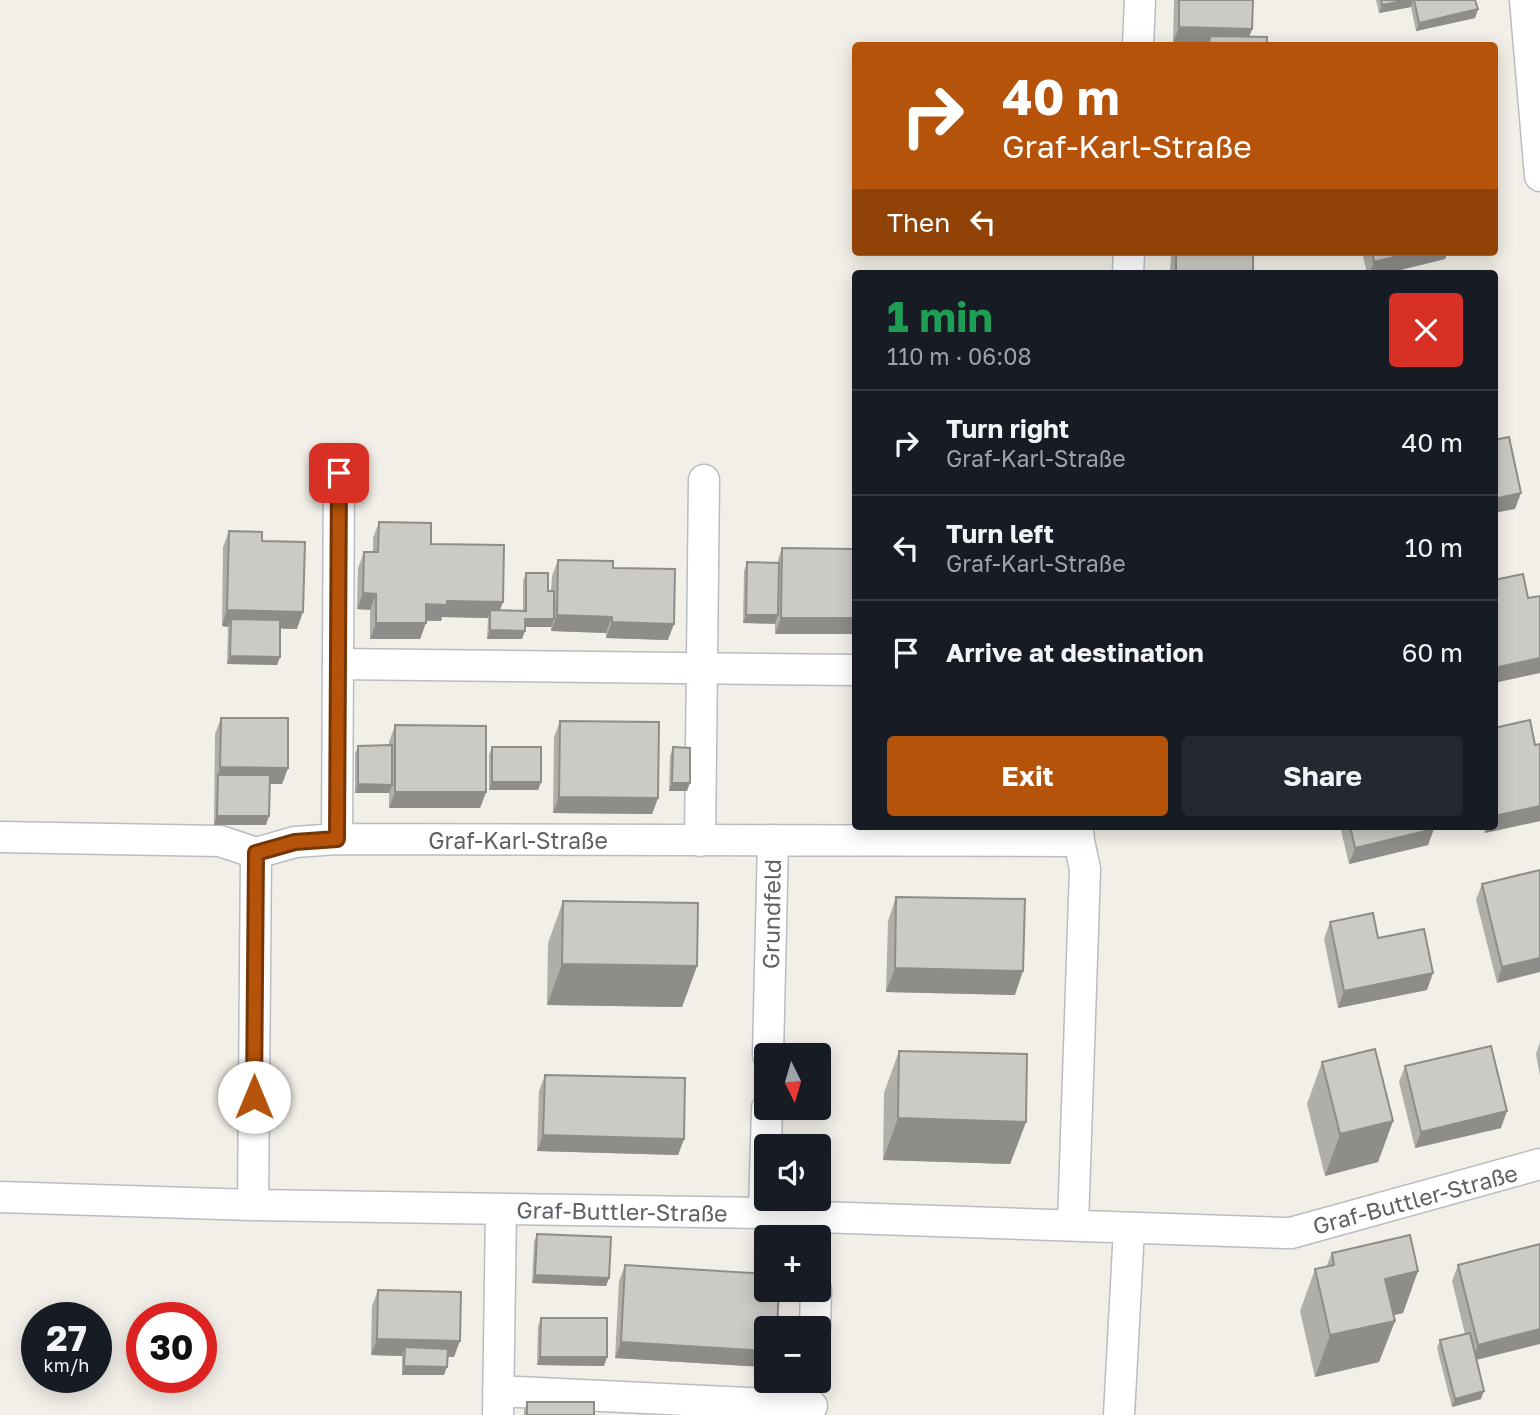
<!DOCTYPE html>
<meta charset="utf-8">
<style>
body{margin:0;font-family:"Golos Text",sans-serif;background:#242831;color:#f1f3f6;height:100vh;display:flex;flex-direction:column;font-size:26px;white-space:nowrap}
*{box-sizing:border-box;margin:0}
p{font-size:23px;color:#9ea1a6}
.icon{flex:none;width:38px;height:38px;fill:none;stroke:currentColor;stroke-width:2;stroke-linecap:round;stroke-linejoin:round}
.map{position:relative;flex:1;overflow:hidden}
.sheet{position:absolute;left:852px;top:270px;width:646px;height:560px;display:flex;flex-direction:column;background:#171b24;border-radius:7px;box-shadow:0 4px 18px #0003}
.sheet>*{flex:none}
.guide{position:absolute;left:852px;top:42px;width:646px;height:214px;border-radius:7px;box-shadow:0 4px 18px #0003;background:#b45309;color:#fff;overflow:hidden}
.needle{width:46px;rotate:175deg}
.fabs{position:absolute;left:754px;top:1043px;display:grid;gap:14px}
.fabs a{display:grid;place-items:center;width:77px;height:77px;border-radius:7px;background:#171b24;box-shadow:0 4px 18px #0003;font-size:35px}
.speed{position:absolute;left:21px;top:1302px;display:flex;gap:14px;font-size:35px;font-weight:700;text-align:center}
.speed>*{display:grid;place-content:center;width:91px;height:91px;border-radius:50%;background:#171b24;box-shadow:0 4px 18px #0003;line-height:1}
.speed small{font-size:18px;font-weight:400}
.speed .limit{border:10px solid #d22;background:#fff;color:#111}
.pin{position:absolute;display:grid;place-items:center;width:60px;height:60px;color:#fff;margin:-30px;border-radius:14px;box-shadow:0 4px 10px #0006}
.me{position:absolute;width:77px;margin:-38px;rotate:0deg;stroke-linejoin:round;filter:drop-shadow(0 0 5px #0008)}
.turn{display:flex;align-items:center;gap:24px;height:147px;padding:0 35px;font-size:32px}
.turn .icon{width:91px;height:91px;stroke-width:2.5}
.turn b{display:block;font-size:49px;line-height:60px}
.then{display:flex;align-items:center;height:66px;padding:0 35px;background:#0003;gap:14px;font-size:26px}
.round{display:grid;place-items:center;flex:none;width:74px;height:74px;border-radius:7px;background:#242831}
.headline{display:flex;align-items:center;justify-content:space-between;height:119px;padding:0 35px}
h1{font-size:42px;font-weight:700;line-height:52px;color:#1e9e55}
.cta{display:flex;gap:14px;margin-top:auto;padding:14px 35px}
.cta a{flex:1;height:80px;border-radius:7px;background:#b45309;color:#fff;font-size:28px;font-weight:700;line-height:80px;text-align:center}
.cta a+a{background:#242831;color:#f1f3f6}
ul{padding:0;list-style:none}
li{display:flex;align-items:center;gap:21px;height:105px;padding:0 35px;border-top:2px solid #363941}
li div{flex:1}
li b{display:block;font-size:26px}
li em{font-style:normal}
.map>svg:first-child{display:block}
</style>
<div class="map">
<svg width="1540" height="1415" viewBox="0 0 1540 1415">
<rect width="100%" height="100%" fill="#f1efe7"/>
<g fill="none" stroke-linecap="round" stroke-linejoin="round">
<g stroke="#b9bcc0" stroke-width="33">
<path id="minor" d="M1525 0 1540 176
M1138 46 1140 0
M1128 273 1129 252
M338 664 856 670
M0 837 220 841 256 853 295 842 337 839 1079 841
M337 839 339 473
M700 841 704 480
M768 1055 773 840
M0 1197 253 1205 764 1213 818 1217 1286 1233
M253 1205 256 853
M764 1213 767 1108
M1073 1225 1085 869 1079 841 1078 826
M1291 1233 1540 1164
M815 1328 816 1290
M498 1391 812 1406
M498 1415 501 1209
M1119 1415 1129 1229"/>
</g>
<use href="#minor" stroke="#fff" stroke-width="30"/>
</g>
<path fill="#afaea9" d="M1174 0H1253L1252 29 1249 37 1267 46H1207V44L1173 43Z
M1376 0H1475L1478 9 1475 18 1416 31 1411 7 1379 13Z
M1172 252H1253V273H1170L1171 256Z
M1362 252H1448L1445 259 1388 273H1367Z
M379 522 431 544 500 610 523 611V581L526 573 548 591H551L552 576 558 560 613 568 668 640 606 638V633L551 631V627H525L522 639H487L488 618 442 617 441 621H426L420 639H370V610L357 609 358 568 364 552H373V538Z
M229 531 262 541 297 629 280 628V657L277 665 227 664 228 627 222 626 223 547Z
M782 548 856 549 775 634V623H743L744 571 747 562 777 563Z
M221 718 288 768 282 784H270L266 825H214L215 734Z
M560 721 658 798 652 814 553 813 554 737Z
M395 725 486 792 480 808H389V793H355V754L358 746H389V742Z
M1540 744V821L1485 833 1483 826H1494L1535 745Z
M492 747 541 782 538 790H489V755Z
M673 747 687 791H669L670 756Z
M1340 826H1434L1428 845 1349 864Z
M1540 870 1497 983 1476 900 1482 884Z
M896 897 1015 995 886 992 888 921Z
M563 901 697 966 682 1007 547 1005 548 943Z
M1330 922 1378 938 1427 990 1338 1008 1324 939Z
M1540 1042V1076L1536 1054Z
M899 1051 1026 1122 1010 1164 883 1160 884 1093Z
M1322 1062 1393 1121 1378 1162 1325 1176 1307 1104Z
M1405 1066 1501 1128 1415 1148 1399 1082Z
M545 1075 684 1139 678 1155 537 1151 539 1091Z
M537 1234 609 1278 606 1286 532 1283 534 1242Z
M1540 1244 1477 1360 1481 1399 1452 1407 1437 1348 1440 1340 1465 1334 1452 1281 1458 1265Z
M1332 1253 1418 1271 1403 1313 1393 1315 1395 1321 1379 1362 1315 1377 1300 1311 1315 1269 1326 1267Z
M625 1265 766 1328V1367L615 1358 619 1281Z
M378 1290 454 1357H448L444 1375H402V1356L371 1355 372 1306Z
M541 1318 604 1366 537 1365 538 1326Z
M527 1402 594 1415H524V1411Z"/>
<path fill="#8f8d89" d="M1407 0H1413L1411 7 1379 13 1382 5Z
M1478 9 1475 18 1416 31 1419 23Z
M1179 27 1252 29 1246 45 1210 36 1207 44 1173 43Z
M1414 252H1448L1445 259 1388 273H1370L1374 262Z
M1521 493 1515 509 1494 513V499Z
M363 593 376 594 370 610 357 609Z
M447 601 503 602 497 618 490 610 488 618 442 617 441 621 420 620 426 604Z
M227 610 303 612 297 629 230 627 231 619 228 627 222 626Z
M557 615 612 617 606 633 551 631Z
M746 615H778L775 624 743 623Z
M781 618H856V634H775Z
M525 619H554L551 627H522Z
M612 622 674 624 668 640 606 638Z
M376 623H426L420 639H370Z
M490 630 525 631 522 639H487Z
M230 656 280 657 277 665 227 664Z
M1540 658V673L1494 683V668Z
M220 767 288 768 282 784H218V775Z
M492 782H541L538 790H489Z
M672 783H690L687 791H669Z
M358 784 392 785 389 793H355Z
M395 792H486L480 808H389Z
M559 797 658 798 652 814 553 813Z
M1540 806V821L1485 833 1487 826H1494V816Z
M217 816H269L266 825H214Z
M1434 829 1428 845 1349 864 1355 848Z
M1540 958V972L1497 983 1502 967Z
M562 964 697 966 682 1007 547 1005Z
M895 968 1023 971 1015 995 886 992Z
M1433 973 1427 990 1338 1008 1344 991Z
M1507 1111 1501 1128 1415 1148 1421 1132Z
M898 1118 1026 1122 1010 1164 883 1160Z
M1393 1121 1378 1162 1325 1176 1340 1134Z
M543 1135 684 1139 678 1155 537 1151Z
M1418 1271 1403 1313 1370 1321 1385 1279Z
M535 1275 609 1278 606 1286 532 1283Z
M1395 1321 1379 1362 1315 1377 1330 1335Z
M1540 1329V1344L1472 1361 1478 1345Z
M377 1339 460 1341 454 1357 405 1356V1347L402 1356 371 1355Z
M621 1342 766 1351V1367L615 1358Z
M540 1357H607L604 1366 537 1365Z
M404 1366 447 1367 444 1375H402Z
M1484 1391 1481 1399 1452 1407 1455 1399Z"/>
<path fill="#cccac4" stroke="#8f8d89" stroke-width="2" d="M1179 0H1253L1252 29 1179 27Z
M1381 0H1407L1382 5Z
M1414 0H1475L1478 9 1419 23Z
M1210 36 1267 37V46H1209Z
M1176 252H1253V273H1176Z
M1372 252H1414L1374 262Z
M1509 437 1521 493 1494 499V440Z
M379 522 431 523V544L504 545 503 602 447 601V605L426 604V623H376V594L363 593 364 552H378Z
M229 531 262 532V541L305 542 303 612 227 610Z
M782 548 856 549V618H781Z
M558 560 613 561V568L675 569 674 624 612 622V617L557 615Z
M747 562 779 563 778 615H746Z
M526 573H548V591H554V619H525V631L490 630V610L526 611Z
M1523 574 1528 598 1540 596V658L1494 668V580Z
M231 619 280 620V657L230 656Z
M221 718H288V768L220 767Z
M1530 720 1535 745 1540 744V806L1494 816V728Z
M560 721 659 722 658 798 559 797Z
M395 725 486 726V792H395Z
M392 745V785L358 784V746Z
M492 747H541V782H492Z
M673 747 690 748V783H672Z
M218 775H270L269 816H217Z
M1350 826H1434V829L1355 848Z
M1540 870V958L1502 967 1482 884Z
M896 897 1025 899 1023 971 895 968Z
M563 901 698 903 697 966 562 964Z
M1373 913 1378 938 1424 929 1433 973 1344 991 1330 922Z
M1491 1046 1507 1111 1421 1132 1405 1066Z
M1375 1049 1393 1121 1340 1134 1322 1062Z
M899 1051 1027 1054 1026 1122 898 1118Z
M545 1075 685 1078 684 1139 543 1135Z
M537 1234 611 1237 609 1278 535 1275Z
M1410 1235 1418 1271 1385 1279 1395 1321 1330 1335 1315 1269 1334 1265 1332 1253Z
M1540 1244V1329L1478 1345 1458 1265Z
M625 1265 766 1274V1290H779L777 1328H766V1351L621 1342Z
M378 1290 461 1292 460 1341 377 1339Z
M541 1318H607V1357H540Z
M1470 1333 1484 1391 1455 1399 1440 1340Z
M405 1347 448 1349 447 1367 404 1366Z
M527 1402H594V1415H527Z"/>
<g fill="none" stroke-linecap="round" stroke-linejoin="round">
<g stroke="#753606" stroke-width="18">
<path id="route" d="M254 1097 256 853 295 842 337 839 339 473"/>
</g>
<use href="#route" stroke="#b45309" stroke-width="12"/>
</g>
<g text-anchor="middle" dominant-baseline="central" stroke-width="5" stroke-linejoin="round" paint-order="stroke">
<g font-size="23" fill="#5e6267" stroke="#fff">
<text x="518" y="840">Graf-Karl-Straße</text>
<text transform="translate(771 914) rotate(-89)">Grundfeld</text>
<text transform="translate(1415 1199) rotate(-15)">Graf-Buttler-Straße</text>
<text transform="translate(622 1211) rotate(1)">Graf-Buttler-Straße</text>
</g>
</g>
</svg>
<div class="fabs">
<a><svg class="needle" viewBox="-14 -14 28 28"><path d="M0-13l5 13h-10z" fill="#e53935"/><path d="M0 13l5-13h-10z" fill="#9ea1a6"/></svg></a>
<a><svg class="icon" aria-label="sound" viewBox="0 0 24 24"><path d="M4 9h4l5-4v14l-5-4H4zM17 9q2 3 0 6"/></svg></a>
<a>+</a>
<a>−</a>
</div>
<div class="speed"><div>27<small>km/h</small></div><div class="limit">30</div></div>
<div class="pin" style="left:339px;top:473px;background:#d93025"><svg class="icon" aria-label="arrive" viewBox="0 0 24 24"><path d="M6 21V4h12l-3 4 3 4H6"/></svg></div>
<svg class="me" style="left:254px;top:1097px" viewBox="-20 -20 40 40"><circle r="19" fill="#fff"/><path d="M0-13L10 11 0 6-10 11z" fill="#b45309"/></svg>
<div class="guide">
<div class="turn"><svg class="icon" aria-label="right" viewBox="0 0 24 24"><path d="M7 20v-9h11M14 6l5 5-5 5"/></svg><div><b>40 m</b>Graf-Karl-Straße</div></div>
<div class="then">Then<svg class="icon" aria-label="left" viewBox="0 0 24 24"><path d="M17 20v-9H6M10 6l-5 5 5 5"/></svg></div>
</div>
<section class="sheet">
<div class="headline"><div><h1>1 min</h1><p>110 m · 06:08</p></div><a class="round" style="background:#d93025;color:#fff"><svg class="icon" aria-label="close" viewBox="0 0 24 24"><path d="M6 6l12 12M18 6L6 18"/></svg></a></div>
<ul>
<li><svg class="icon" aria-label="right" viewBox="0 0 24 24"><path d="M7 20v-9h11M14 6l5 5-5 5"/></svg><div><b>Turn right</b><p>Graf-Karl-Straße</p></div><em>40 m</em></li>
<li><svg class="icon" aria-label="left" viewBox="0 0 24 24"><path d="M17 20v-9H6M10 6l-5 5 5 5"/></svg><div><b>Turn left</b><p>Graf-Karl-Straße</p></div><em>10 m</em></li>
<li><svg class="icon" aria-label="arrive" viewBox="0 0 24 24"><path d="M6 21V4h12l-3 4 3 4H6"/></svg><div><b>Arrive at destination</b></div><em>60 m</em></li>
</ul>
<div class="cta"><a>Exit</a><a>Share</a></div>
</section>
</div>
